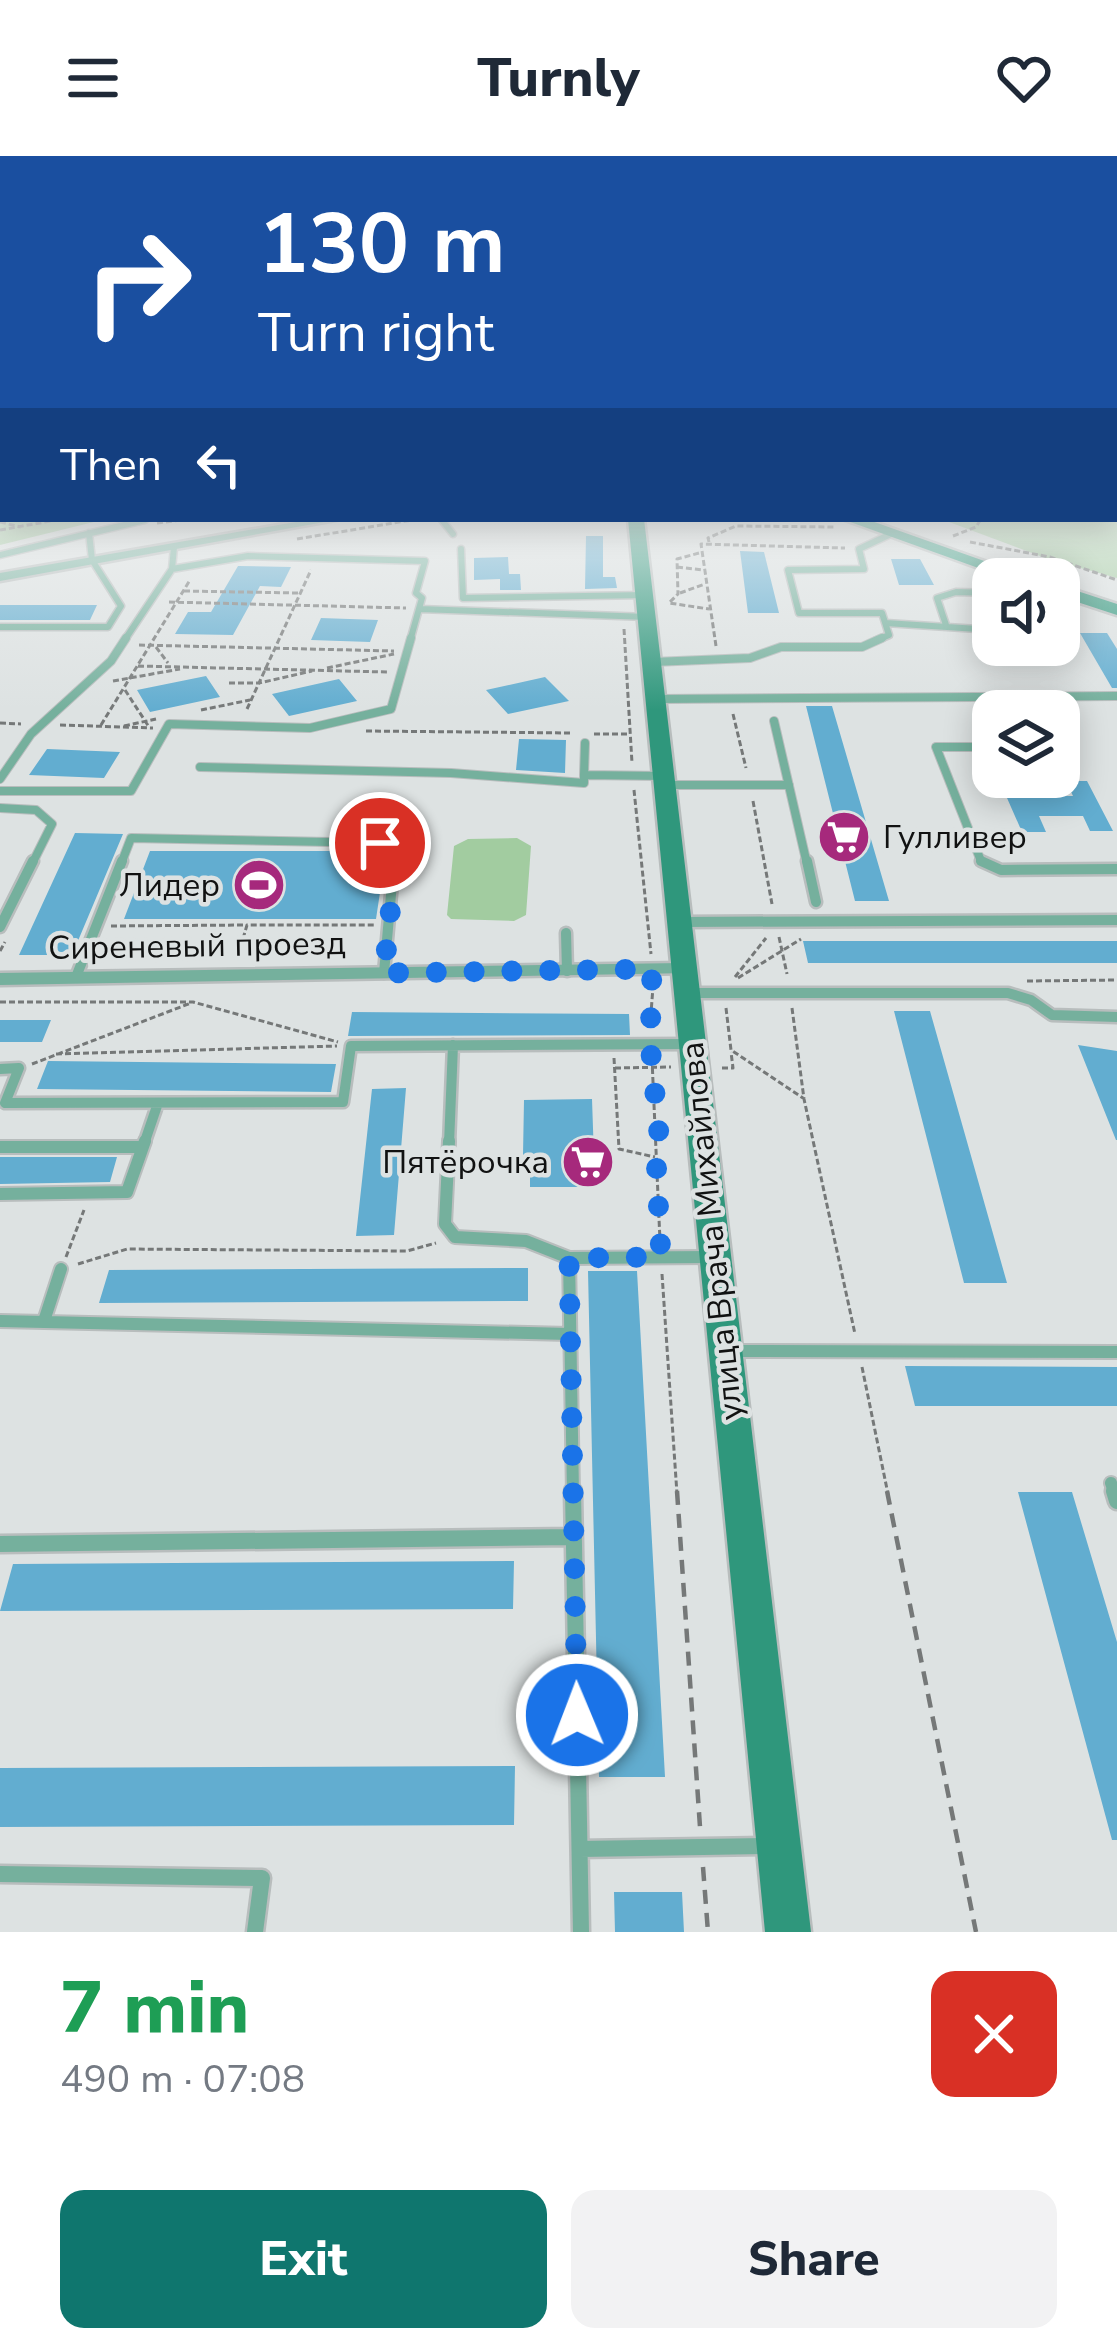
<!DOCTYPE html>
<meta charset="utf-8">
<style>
body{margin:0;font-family:"Nunito Sans",sans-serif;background:#f2f2f3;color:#1f2937;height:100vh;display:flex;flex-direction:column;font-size:45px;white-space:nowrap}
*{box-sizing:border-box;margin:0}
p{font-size:39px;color:#747a83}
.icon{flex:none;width:66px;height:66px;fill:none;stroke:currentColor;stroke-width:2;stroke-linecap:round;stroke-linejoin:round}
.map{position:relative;height:1776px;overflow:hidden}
.panel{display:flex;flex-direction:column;background:#fff;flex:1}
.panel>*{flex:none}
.banner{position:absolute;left:0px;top:0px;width:1119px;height:366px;box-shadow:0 6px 30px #0003;background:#1a4fa0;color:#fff;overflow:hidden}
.tools{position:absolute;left:972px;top:402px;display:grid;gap:24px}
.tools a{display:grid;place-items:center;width:108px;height:108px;border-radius:24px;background:#fff;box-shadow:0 6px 30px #0003;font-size:60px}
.pin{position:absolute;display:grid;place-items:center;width:102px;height:102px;color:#fff;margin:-51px;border:6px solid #fff;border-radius:50%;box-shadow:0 3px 12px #0007}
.me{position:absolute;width:132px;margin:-66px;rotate:359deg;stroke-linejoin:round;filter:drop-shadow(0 0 9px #0008)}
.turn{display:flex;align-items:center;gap:42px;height:252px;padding:0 60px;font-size:54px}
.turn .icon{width:156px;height:156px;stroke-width:2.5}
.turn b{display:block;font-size:84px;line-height:102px}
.then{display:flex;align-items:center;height:114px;padding:0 60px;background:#0003;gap:24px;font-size:45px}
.round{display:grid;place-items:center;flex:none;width:126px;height:126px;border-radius:24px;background:#f2f2f3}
.head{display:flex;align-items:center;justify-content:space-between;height:204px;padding:0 60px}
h1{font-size:72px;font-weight:800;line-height:90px;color:#1e9e55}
.button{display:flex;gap:24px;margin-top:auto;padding:24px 60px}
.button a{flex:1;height:138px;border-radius:24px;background:#0f766e;color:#fff;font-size:48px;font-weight:800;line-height:138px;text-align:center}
.button a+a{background:#f2f2f3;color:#1f2937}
header{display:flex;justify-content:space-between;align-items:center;height:156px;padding:0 60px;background:#fff;font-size:54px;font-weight:800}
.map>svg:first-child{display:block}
</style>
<header><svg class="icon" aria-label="menu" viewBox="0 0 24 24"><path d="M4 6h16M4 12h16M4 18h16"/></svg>Turnly<svg class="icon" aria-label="heart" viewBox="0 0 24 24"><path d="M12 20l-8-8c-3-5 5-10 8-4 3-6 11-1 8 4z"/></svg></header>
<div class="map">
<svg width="1117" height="1776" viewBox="0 0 1117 1776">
<rect width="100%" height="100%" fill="#dde2e2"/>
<path fill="#a2cca0" d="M0 305 3 363H106L0 389Z
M1117 305V422L1048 403 941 363H1116Z
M517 682 531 690 526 759 514 765 451 763 447 759 454 690 468 683Z"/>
<path fill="#62add0" d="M586 380H603V421H615L617 432 585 433Z
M740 395 764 396 779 457H748Z
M508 401 509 418H520L521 434H500V423L474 424V402Z
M891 403H920L934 429H899Z
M238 410 291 411 281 431 260 430 233 479 175 478 188 456H211Z
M0 449H97L90 464H0Z
M321 462 378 464 370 486 311 484Z
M1080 477H1107L1117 493V532H1112Z
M206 520 220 541 150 556 137 534Z
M545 521 569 545 508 558 486 534Z
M339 523 357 545 289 560 272 538Z
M806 550H832L889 745H855Z
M519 583 566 584 565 617 516 614Z
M47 593 120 596 104 622 29 619Z
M1066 625H1087L1113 675H1090L1083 660H1039L1046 676H1022L1000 626H1023L1029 640H1073Z
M75 677 123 678 72 799H19Z
M150 695H377L385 703 376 763H124Z
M803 785H1117V807H808Z
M894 855H930L1007 1127H964Z
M352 856 629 858 630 879 348 880Z
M0 864H51L42 886H0Z
M1078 889 1117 895V984H1116Z
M48 905 336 908 331 936 37 933Z
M406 932 394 1079 356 1080 372 933Z
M592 943 595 1031H530V999H523L524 944Z
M0 1001H117L110 1026 0 1028Z
M528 1112V1145L99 1147 109 1114Z
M588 1115H637L665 1621H599Z
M905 1210 1117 1211V1250H915Z
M1018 1336H1072L1117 1486V1684H1112Z
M514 1405 513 1453 0 1455 13 1408Z
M515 1610 514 1669 0 1671V1612Z
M614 1736H682L684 1776H615Z"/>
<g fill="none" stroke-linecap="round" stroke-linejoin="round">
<g stroke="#b8bdbd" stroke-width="9">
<path id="lane-far4" d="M441 363 453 378
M461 393 463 442 646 439
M0 399 145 364
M172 413 248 400 425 405 416 437 422 442 410 485
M420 453 648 461
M886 467 993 474
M946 469 937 442 956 436 993 437
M0 471H108L121 450 92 404 89 377
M1059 472 1064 479H1059
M124 485 172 413 174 391
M875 485 889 479 882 457H799L788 414 864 413 859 393 893 377"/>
</g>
<g stroke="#b8bdbd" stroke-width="10">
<path id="lane-far3" d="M653 506 750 502 781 491H862L882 482
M656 543 1117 540
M774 565 807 708
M200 611 451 617 584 627V619L664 620
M584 619 585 587
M0 623 31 578 111 505 126 482
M665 629H789
M0 635H131L169 568 310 572 391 553 411 482
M0 652 36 654 52 668 32 708
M121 708 131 682 380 687 391 695 395 708
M988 708 981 705 936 591H993"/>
</g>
<g stroke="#b8bdbd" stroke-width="15">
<path id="lane-far2" d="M807 705 816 746
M981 705 1001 714 1117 713
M682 766 1117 764
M0 771 33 705
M566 777 567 815
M384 817 394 705
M76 821 122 705
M689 837H1008L1031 844 1052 859 1117 861
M0 913 19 912 5 947 343 946 351 890 688 888
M144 988 158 947
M449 988 453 889"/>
</g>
<g stroke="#b8bdbd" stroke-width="16">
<path id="lane-far1" d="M449 985 445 1068 455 1081 526 1085 569 1102 711 1101
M0 991H143
M0 1038 127 1036 145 985
M569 1102 573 1338
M0 1165 569 1178
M44 1165 61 1113
M728 1195 1117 1196
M1111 1327 1115 1338"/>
</g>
<g stroke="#b8bdbd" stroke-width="21">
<path id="lane" d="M573 1335 581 1776
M1114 1335 1117 1345
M0 1388 573 1381
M580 1693 770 1690
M0 1718 262 1722 255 1776"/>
</g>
<g stroke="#b8bdbd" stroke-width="5">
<path id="street" d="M313 363H341L0 425V417Z
M683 807 693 813 690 817 0 829V817Z"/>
</g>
<g stroke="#b8bdbd" stroke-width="5">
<path id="secondary" d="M628 363H644L811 1776H765Z
M842 363H866L1035 423H1009Z
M1059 429 1117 448V459L1059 440Z"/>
</g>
<path stroke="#757878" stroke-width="3" stroke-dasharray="6 3" stroke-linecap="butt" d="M0 366 21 371
M157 367 190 363
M0 374 62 363
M953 380 976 371 981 363
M297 383 418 363
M709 386 708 382 736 370 836 371
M970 386 1050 401 1117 424
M699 397 677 403 678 438 669 447 709 453
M677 411 703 414
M184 435 298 437
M680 437 705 428
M169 446 406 452
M624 473 632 607
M139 489 394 495
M716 490 701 388 845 392
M156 491 168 507
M138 510 387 516
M327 512 394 498
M113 525 180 513
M229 527H259L312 515
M125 534 149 571
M247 553 311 414
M201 554 250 544
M733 558 746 612
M0 567 21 568
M60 569 153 572
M101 569 190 424
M124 570 156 563
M366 575 573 577
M594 578H627
M634 634 651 798
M753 645 772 748
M111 770 245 769
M779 781 787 818
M0 795 5 786
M238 800 247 769H374
M735 821 766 782
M738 822 801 783
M1027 825 1117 824
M0 846H193L338 886
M726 852 731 894 803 942
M792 852 804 943 855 1178
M650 870 653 831
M56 898 337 890
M614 902 619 993 655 1001
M652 903 660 1085
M32 908 191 847
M615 912 671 911
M722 912H733L731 896
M66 1101 84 1054
M78 1108 127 1093 407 1095 436 1087
M662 1118 677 1338
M862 1211 888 1338"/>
<path stroke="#757878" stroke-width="4.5" stroke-dasharray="14 9" stroke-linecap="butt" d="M677 1335 700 1671
M887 1335 976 1776
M703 1711 708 1776"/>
<use href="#lane-far4" stroke="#75b09d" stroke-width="6"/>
<use href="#lane-far3" stroke="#75b09d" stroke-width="8"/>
<use href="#lane-far2" stroke="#75b09d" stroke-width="10"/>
<use href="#lane-far1" stroke="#75b09d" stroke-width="12"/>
<use href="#lane" stroke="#75b09d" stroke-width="16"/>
<use href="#street" fill="#75b09d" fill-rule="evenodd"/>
<use href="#secondary" fill="#2f977c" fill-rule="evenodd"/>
</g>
<linearGradient id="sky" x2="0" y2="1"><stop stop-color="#78a7dc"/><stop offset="0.55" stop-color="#f0f2f2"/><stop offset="1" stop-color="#f0f2f2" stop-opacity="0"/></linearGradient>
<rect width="1117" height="554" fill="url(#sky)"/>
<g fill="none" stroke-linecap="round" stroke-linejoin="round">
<path stroke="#1a73e8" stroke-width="21" stroke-dasharray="0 37.8" d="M380 687 391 695 395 710 384 817 652 813 650 888 659 978 656 1001 661 1101 569 1102 577 1559"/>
</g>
<defs>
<g id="supermarket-disc" transform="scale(2.7)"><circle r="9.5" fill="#a6297c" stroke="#dde2e2"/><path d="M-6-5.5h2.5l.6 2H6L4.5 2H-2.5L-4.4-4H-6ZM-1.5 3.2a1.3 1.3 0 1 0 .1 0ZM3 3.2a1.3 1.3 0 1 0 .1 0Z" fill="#fff"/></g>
<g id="stadium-disc" transform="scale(2.7)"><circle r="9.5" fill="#a6297c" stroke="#dde2e2"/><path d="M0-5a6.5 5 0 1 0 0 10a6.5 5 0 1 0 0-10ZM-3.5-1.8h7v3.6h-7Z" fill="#fff"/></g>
</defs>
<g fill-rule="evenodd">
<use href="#supermarket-disc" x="844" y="681"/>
<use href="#stadium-disc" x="259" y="729"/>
<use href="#supermarket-disc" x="588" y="1006"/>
</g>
<g text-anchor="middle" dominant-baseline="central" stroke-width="9" stroke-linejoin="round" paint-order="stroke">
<g font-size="33" fill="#111212" stroke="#dde2e2" text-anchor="end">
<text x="883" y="681" text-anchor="start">Гулливер</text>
<text x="220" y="729">Лидер</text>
<text x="549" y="1006">Пятёрочка</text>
</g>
<g font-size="33" fill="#111212" stroke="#dde2e2">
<text transform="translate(197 790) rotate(-1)">Сиреневый проезд</text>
<text transform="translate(712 1075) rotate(-96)">улица Врача Михайлова</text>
</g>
</g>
</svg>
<div class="tools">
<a><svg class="icon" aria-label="sound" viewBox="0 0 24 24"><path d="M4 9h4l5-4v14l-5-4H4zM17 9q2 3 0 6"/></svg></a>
<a><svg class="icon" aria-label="layers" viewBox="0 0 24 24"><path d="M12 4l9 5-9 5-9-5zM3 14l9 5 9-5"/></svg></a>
</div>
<div class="pin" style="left:380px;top:687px;background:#d93025"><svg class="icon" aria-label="arrive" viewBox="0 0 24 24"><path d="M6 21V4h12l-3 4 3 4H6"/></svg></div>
<svg class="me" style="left:577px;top:1559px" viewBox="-20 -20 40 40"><circle r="17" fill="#1a73e8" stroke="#fff" stroke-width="3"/><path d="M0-11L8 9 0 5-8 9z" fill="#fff"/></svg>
<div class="banner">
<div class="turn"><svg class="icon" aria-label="right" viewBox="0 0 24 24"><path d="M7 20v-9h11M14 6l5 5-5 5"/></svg><div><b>130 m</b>Turn right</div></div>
<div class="then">Then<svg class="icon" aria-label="left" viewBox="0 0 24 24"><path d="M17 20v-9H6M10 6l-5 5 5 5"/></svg></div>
</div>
</div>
<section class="panel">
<div class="head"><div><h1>7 min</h1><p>490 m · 07:08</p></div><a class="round" style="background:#d93025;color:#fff"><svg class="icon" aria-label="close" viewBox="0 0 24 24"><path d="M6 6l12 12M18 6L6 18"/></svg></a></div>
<div class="button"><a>Exit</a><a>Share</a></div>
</section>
